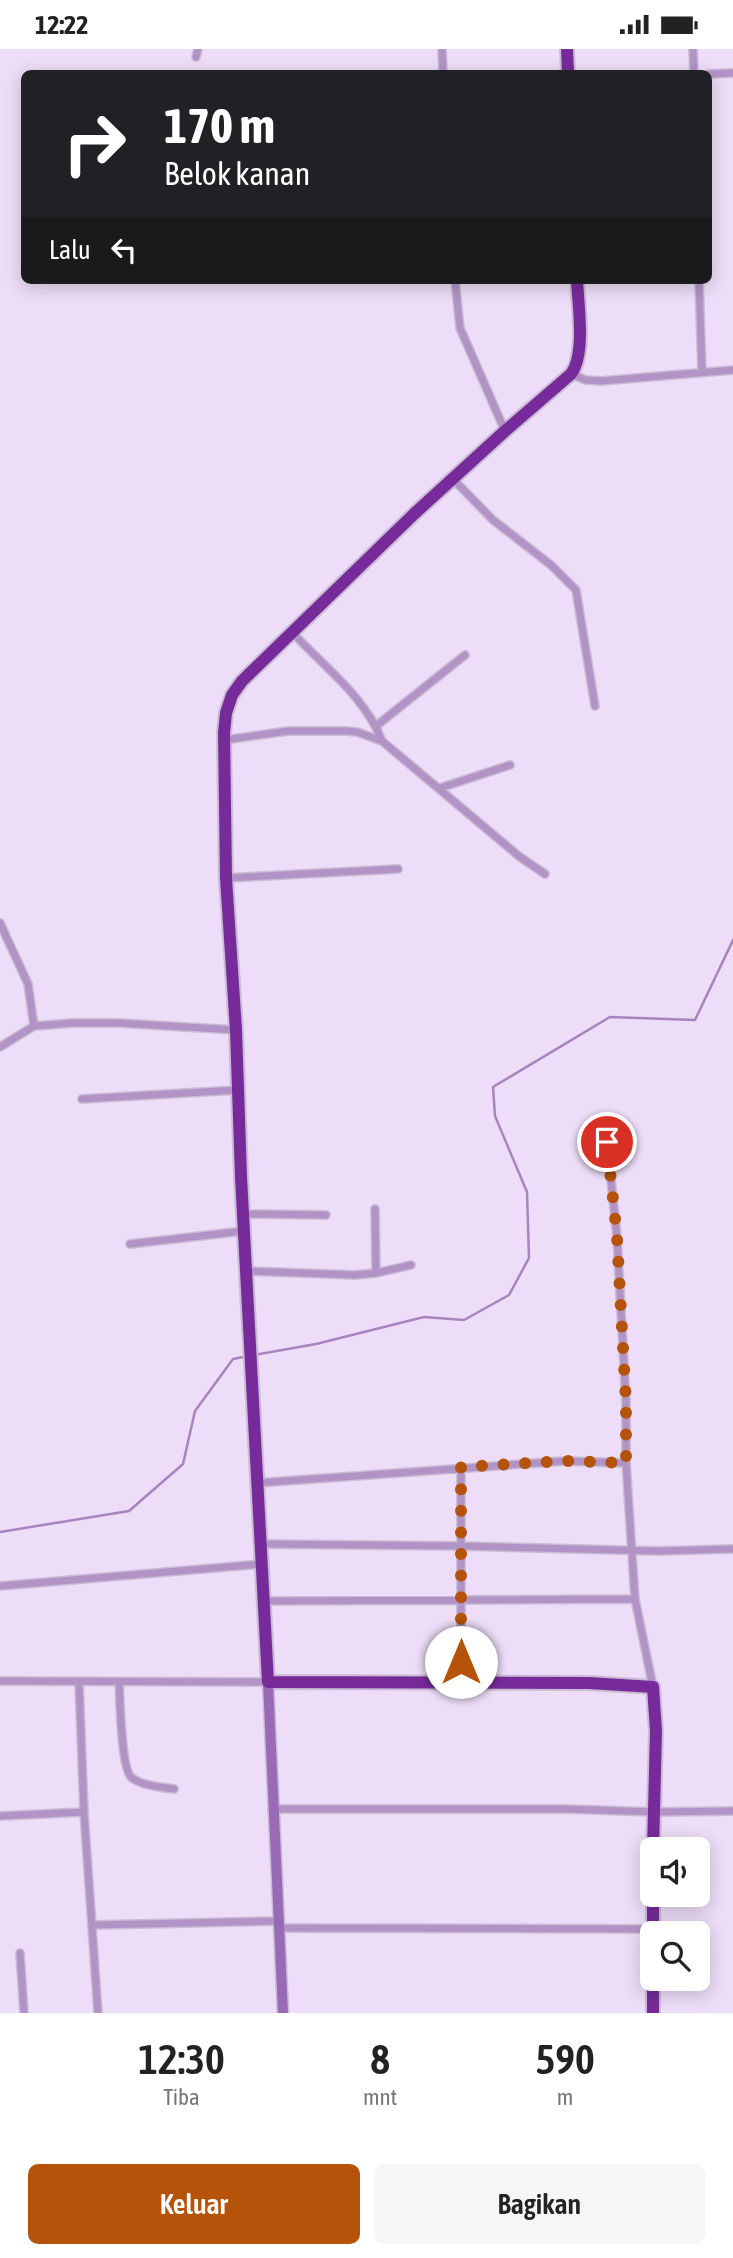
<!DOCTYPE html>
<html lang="id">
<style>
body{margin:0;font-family:"Asap Condensed",sans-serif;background:#f6f6f6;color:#222;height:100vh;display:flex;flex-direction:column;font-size:26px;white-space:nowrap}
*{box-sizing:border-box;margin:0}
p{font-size:23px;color:#767676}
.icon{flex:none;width:38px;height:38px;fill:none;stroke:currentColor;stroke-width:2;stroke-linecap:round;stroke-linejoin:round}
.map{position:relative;height:1964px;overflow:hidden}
.details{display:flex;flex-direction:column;background:#fff;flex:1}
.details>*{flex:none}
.banner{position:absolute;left:21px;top:21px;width:691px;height:214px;border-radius:10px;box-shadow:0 4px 18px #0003;background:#202124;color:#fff;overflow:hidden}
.controls{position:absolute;left:640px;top:1788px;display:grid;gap:14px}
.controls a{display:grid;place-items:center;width:70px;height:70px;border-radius:10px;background:#fff;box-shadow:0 4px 18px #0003;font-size:35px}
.pin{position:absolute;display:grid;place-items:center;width:60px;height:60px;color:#fff;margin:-30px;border:4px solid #fff;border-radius:50%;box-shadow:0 2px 7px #0007}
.me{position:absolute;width:77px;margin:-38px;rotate:0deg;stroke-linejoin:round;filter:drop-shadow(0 0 5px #0008)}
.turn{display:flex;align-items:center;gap:24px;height:147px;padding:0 28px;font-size:32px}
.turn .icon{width:91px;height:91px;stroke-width:2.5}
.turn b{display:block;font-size:49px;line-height:60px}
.then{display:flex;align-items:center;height:66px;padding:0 28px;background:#0003;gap:14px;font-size:26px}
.eta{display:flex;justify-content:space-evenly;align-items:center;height:119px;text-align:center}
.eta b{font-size:42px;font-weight:600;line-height:49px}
.button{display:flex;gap:14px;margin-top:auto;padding:14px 28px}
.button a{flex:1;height:80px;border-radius:10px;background:#b45309;color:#fff;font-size:28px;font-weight:600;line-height:80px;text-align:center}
.button a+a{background:#f6f6f6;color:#222}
.status{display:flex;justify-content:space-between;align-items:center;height:49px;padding:0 35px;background:#fff;direction:ltr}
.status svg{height:19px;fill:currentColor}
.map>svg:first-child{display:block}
</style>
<div class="status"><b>12:22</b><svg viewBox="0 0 49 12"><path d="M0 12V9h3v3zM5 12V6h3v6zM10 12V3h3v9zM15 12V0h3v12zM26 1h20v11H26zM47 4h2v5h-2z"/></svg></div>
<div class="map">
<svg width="733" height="1964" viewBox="0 0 733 1964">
<rect width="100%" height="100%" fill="#edddf8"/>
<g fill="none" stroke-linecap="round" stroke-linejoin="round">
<path stroke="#a884bd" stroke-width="2.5" d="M254 1306 316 1295 424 1268 464 1271 509 1246 529 1209 527 1143 495 1067 493 1038 610 968 695 971 733 891
M0 1483 129 1462 183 1415 195 1362 233 1310 248 1307"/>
<g stroke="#cabcd4" stroke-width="10">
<path id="street" d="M442 0 443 24
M693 0 694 24
M196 8 198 0
M709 25 733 24
M455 231 460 279 505 382
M699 231 702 323
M571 325 586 331 601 332 733 321
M453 430 493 471 551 516 576 541 595 657
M292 583C323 617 365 647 382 692L520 808 545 825
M376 677 465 606
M224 691 288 682H347L357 683 382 692
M440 739 510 716
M226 829 398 820
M0 874 28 935 34 977
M0 998 34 977 73 974H118L236 981
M82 1050 237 1041
M607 1093 617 1188 626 1353V1414L635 1550 653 1638
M375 1160 376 1224
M244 1165 326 1166
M130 1195 244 1182
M247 1222 355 1226 376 1224 411 1216
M257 1434 565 1412 626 1414
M260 1495 461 1497 657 1502 733 1500
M0 1537 262 1515
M264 1552 635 1550
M0 1632 268 1633
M79 1633 84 1763 98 1964
M119 1633C120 1649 121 1721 132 1729 143 1737 161 1738 174 1740
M461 1634V1418
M272 1760H567L654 1763 733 1762
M0 1767 84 1763
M93 1876 278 1872
M279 1879 653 1880
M20 1904 24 1964"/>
</g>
<g stroke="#cabcd4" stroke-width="13">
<path id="secondary" d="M268 1633 283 1964"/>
</g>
<g stroke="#cabcd4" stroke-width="16">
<path id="highway" d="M567 0 568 24
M577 231C578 255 586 305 571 325L505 382 414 465 242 632 232 646 226 664 224 684 226 829 236 981 241 1128 268 1633 589 1634 653 1638 656 1682 653 1801
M653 1826V1843
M653 1846V1885
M653 1964V1930"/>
</g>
<use href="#street" stroke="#b293c6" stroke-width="7"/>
<use href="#secondary" stroke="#996ab5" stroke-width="10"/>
<use href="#highway" stroke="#772b9b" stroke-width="12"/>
</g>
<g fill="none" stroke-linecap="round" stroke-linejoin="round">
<path stroke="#b45309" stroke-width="12" stroke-dasharray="0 21.6" d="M461 1613V1418L565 1412 626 1414V1353L617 1188 607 1093"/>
</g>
</svg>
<div class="controls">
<a><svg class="icon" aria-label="sound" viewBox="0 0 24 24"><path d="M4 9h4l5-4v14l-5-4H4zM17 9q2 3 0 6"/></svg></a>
<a><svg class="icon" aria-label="search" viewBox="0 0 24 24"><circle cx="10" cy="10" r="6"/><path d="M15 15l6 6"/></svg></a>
</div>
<div class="pin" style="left:607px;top:1093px;background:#d93025"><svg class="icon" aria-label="arrive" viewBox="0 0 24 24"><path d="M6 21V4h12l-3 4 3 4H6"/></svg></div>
<svg class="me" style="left:461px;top:1613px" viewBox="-20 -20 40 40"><circle r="19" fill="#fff"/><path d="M0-13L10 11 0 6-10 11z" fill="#b45309"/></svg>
<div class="banner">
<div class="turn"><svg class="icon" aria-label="right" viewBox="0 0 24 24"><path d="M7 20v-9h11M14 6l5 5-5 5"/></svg><div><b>170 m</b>Belok kanan</div></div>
<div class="then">Lalu<svg class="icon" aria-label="left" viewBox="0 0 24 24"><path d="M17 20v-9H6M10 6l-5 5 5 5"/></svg></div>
</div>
</div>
<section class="details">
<div class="eta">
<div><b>12:30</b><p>Tiba</p></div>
<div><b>8</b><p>mnt</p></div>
<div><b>590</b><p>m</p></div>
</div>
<div class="button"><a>Keluar</a><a>Bagikan</a></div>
</section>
